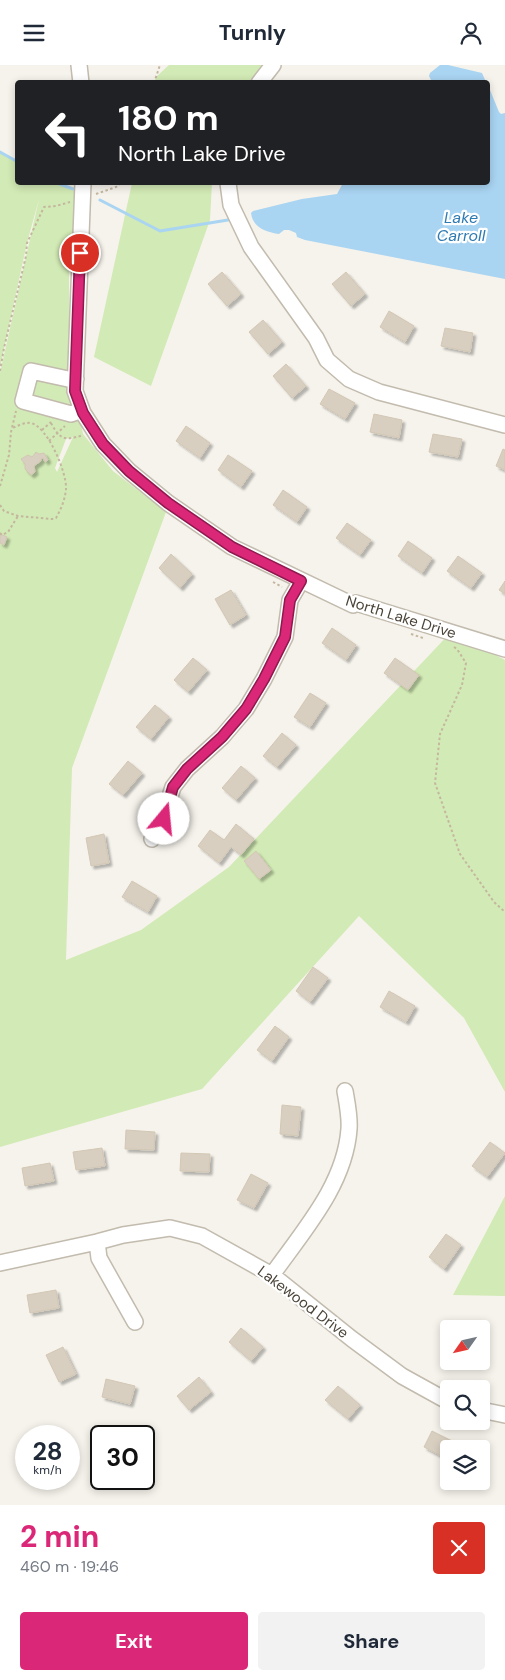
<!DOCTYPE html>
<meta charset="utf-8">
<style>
body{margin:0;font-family:"DM Sans",sans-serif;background:#f2f2f3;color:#1f2937;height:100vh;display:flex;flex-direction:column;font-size:19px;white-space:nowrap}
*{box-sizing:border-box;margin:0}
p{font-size:16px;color:#747a83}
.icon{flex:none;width:28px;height:28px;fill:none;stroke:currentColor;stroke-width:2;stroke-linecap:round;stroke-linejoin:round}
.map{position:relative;height:1440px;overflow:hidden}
.details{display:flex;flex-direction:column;background:#fff;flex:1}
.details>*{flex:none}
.hud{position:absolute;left:15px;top:15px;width:475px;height:105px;border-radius:5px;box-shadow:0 2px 8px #0003;background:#202124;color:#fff;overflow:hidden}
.needle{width:32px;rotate:236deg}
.buttons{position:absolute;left:440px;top:1255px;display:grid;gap:10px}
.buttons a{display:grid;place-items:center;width:50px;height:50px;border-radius:5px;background:#fff;box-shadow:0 2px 8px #0003;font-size:25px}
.speed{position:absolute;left:15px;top:1360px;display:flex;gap:10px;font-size:25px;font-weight:700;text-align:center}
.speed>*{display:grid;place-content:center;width:65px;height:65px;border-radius:50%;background:#fff;box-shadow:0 2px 8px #0003;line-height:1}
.speed small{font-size:12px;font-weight:400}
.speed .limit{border:2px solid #111;border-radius:8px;background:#fff;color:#111}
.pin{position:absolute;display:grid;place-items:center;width:42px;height:42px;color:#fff;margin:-21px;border:2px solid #fff;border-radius:50%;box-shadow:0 1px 5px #0007}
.me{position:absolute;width:55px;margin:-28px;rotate:17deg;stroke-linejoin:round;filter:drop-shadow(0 0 4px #0008)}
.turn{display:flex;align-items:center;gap:18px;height:105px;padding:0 20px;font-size:22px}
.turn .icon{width:65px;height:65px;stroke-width:2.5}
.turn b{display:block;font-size:35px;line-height:42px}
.round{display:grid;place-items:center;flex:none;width:52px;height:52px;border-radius:5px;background:#f2f2f3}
.head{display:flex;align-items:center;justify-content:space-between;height:85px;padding:0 20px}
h1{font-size:30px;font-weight:700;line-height:38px;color:#db2777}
.button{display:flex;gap:10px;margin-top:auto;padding:10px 20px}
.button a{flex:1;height:58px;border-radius:5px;background:#db2777;color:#fff;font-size:20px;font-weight:700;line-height:58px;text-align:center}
.button a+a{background:#f2f2f3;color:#1f2937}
header{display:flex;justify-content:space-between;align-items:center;height:65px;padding:0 20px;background:#fff;font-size:22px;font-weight:700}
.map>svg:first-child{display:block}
</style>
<header><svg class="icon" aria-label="menu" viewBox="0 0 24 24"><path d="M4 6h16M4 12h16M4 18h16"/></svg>Turnly<svg class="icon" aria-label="person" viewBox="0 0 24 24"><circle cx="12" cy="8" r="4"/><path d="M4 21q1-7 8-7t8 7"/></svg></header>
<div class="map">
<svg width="505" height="1440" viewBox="0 0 505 1440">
<defs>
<filter id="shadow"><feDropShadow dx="3" dy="3" stdDeviation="1" flood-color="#0004"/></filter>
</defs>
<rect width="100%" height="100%" fill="#f6f3ec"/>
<path fill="#d2eab5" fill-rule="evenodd" d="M169 0H265L250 17 154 18 156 12Z
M0 87 17 97 18 118H57L80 128 69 193V299L83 369 113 406 166 447 72 703 66 895 141 865 229 802 451 567 505 595V1027L464 953 359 851 202 1024 0 1082V308L39 134 27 178 0 302ZM73 372 57 407 55 403 66 374Z
M132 118H212L210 155 151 321 94 292Z
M505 1131V1231L453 1230Z"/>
<path fill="#a9d4f2" d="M440 0H448L482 8 486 17H432L429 11 430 8Z
M488 20 499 47 501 49 505 48V214L305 175 297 172 296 168 289 165H284L279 169C266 167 253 163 251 148L253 146 302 134 337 129 343 118H488Z"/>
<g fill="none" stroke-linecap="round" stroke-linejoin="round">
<path stroke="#a9d4f2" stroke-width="3" d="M0 87 18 97
M57 118 73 124
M100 135 160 166 228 155"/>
</g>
<path fill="#d8cfc1" stroke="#d3c7b4" filter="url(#shadow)" d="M222 207 241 229 227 241 208 219Z
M346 207 365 229 351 241 332 219Z
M389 246 414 261 405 277 380 262Z
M263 255 282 277 268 289 249 267Z
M445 263 473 268 470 287 441 281Z
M286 299 306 321 292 333 273 311Z
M329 324 355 338 345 354 320 339Z
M374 349 402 355 399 373 370 367Z
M186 361 210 378 200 393 176 376Z
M433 369 462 374 458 392 429 387Z
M503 384 505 385V405L496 401Z
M36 387 39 389 44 388 48 395 45 397 43 393 41 394V396L34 401 35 407 31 410 25 404V399L21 394 28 390 32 392Z
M228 390 252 406 241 422 218 405Z
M283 425 307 442 297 457 273 440Z
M347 458 371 475 360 490 336 473Z
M0 469 7 472 4 480 0 478Z
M408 476 432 493 422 508 398 491Z
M171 489 192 509 180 523 159 503Z
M458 491 482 508 471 523 447 506Z
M505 516V529L499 525Z
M231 525 246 550 230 560 215 534Z
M332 563 356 580 346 595 322 578Z
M193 593 207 605 188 627 174 615Z
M395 593 419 610 408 625 384 608Z
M310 628 326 638 310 662 294 652Z
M155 640 169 652 151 674 136 662Z
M282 668 296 680 277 702 263 691Z
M128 696 142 708 123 730 109 719Z
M241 701 255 713 236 735 222 723Z
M236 759 254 774 241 790 231 782 219 798 198 781 210 765 224 775Z
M104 769 109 798 91 801 86 773Z
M256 786 271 805 259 814 244 796Z
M132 816 157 831 148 847 122 832Z
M313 902 328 913 310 937 296 926Z
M389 926 415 941 406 957 380 942Z
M275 961 289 972 272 996 257 985Z
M282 1040 301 1042 298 1071 280 1069Z
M126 1065 155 1067 154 1085 125 1084Z
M490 1077 505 1088 487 1112 472 1101Z
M102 1083 105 1101 76 1105 73 1087Z
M181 1088 210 1089 209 1107 180 1106Z
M50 1098 54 1116 25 1121 22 1103Z
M251 1109 268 1118 254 1143 237 1135Z
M446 1169 461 1180 444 1204 429 1192Z
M56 1225 59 1243 30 1248 27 1230Z
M460 1256 469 1264H453Z
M241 1263 263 1282 251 1296 229 1277Z
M63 1282 76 1309 59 1317 46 1290Z
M199 1312 211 1327 189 1345 177 1331Z
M106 1314 135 1321 130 1339 102 1332Z
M338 1321 360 1340 348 1354 325 1335Z
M432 1366 458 1379 455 1384H449V1395L424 1382Z"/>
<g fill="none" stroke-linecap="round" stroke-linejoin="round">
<g stroke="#c2bbae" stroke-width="18">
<path id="minor" d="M79 0 81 18
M259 18 273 0
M83 118 75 326 83 348 103 379 129 406 168 438 232 482 353 540 356 538 505 584
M228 118 231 140 251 182 316 273 327 295 349 314 379 327 505 360
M76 314H68L31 306 23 336 71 349 82 345
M152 774 163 754 173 722 187 704 222 672 246 644 264 614 285 572 290 535 301 516
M97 1177 99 1193 135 1257
M0 1198 97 1177 123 1170 170 1163 202 1171 272 1210 352 1274 402 1311 449 1337
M272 1210C303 1166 345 1120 349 1064 350 1052 347 1038 345 1026
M481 1345 505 1350"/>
</g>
<path stroke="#c4b79f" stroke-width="2" stroke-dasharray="2.5 2.5" stroke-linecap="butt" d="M154 18 160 0
M96 129 116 122 121 118
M0 306 4 283 26 191 27 178 44 142 56 141 70 137
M51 358C60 375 65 376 83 370
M42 365 51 357
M49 376 65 361
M0 421 9 390 11 367 16 346
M0 440 4 446 18 451 52 454 56 453C61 444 65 435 66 424 67 408 48 362 31 358 24 357 18 361 12 363
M0 468 2 470 8 467 18 451
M273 517 282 522
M411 569 423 573
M454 582 457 584 466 598 462 620 440 669 435 718 460 789 494 837 505 847"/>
<use href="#minor" stroke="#fff" stroke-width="15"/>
</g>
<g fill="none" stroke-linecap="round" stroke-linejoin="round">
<g stroke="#8e194d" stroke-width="12">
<path id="route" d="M80 188 75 326 83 348 103 379 129 406 168 438 232 482 301 516 290 535 285 572 264 614 246 644 222 672 187 704 173 722 164 754"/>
</g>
<use href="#route" stroke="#db2777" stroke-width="9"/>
</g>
<g text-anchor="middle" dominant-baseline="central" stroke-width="4.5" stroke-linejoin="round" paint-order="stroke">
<g font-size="15" fill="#4b4439" stroke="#fff">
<text transform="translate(401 552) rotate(17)">North Lake Drive</text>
<text transform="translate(303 1237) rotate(37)">Lakewood Drive</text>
</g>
<g font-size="16" font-style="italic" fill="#2e7ab2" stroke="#fff">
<text x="461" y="152">Lake<tspan x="461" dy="18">Carroll</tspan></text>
</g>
</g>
</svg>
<div class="buttons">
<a><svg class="needle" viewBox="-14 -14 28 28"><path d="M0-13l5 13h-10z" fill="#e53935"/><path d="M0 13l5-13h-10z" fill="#747a83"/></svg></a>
<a><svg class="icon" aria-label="search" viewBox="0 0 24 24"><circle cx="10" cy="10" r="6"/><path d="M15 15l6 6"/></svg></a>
<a><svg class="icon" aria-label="layers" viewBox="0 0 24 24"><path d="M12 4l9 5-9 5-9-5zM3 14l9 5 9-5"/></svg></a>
</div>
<div class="speed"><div>28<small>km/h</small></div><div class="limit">30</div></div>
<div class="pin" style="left:80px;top:188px;background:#d93025"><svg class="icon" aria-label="arrive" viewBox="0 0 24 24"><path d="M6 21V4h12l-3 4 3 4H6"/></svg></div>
<svg class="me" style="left:164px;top:754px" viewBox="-20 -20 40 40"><circle r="19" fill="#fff"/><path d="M0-13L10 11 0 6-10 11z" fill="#db2777"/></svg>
<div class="hud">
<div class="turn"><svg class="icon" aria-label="left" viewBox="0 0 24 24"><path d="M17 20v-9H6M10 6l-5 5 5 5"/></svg><div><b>180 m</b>North Lake Drive</div></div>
</div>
</div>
<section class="details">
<div class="head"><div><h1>2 min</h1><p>460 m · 19:46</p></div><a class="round" style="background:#d93025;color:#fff"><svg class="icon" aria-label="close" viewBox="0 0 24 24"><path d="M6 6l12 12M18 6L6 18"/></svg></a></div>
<div class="button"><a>Exit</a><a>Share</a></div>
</section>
